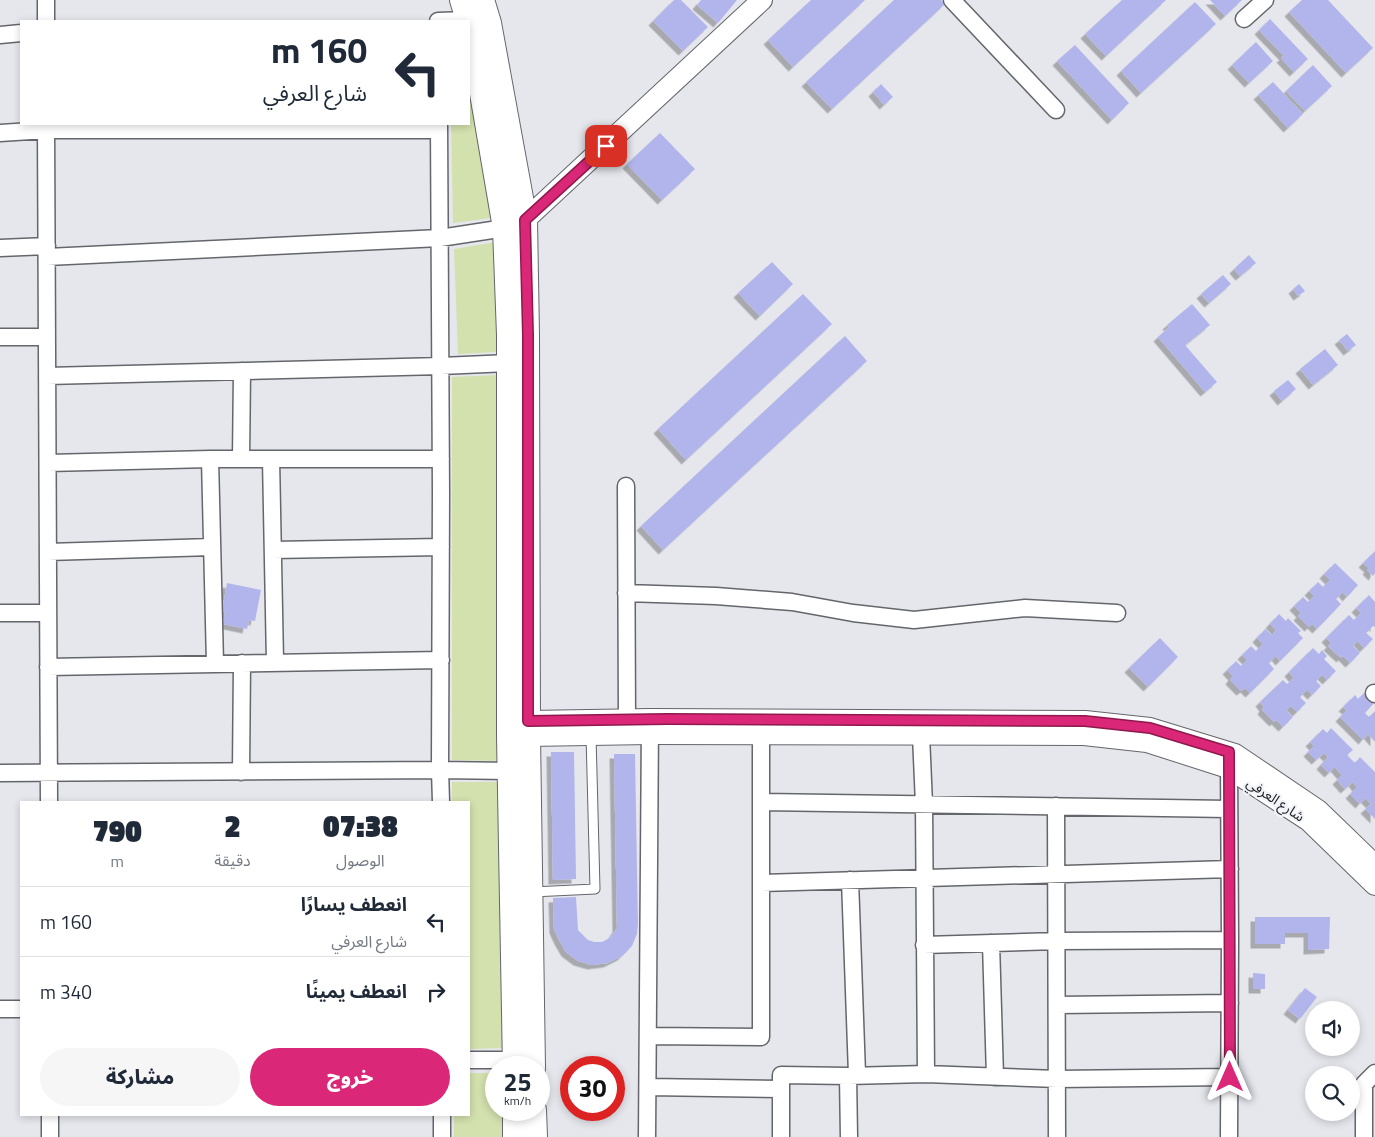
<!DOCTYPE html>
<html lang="ar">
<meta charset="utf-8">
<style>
body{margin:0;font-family:"Titillium Web","Noto Sans Arabic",sans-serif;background:#f6f6f7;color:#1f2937;direction:rtl;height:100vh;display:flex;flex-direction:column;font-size:19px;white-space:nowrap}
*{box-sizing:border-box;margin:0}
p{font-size:16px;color:#747a83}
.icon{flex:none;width:28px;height:28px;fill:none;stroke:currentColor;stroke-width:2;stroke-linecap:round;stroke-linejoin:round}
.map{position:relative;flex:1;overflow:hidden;direction:ltr}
.sheet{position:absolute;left:20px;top:801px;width:450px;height:315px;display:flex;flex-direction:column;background:#fff;border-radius:0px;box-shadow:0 2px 8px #0003;direction:rtl}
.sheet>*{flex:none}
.guide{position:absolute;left:20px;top:20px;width:450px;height:105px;border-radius:0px;box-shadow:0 2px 8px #0003;direction:rtl;background:#fff;color:#1f2937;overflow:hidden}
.fabs{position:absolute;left:1305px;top:1001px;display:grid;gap:10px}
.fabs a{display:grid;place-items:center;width:55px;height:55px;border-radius:50%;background:#fff;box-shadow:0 2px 8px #0003;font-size:25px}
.speed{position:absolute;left:485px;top:1056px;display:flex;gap:10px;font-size:25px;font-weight:700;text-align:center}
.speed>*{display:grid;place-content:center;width:65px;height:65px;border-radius:50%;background:#fff;box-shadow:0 2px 8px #0003;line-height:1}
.speed small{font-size:12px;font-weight:400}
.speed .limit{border:8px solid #d22;background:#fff;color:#111}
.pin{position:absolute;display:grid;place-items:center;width:42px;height:42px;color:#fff;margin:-21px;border-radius:10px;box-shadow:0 2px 8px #0006}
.me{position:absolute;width:55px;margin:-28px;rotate:0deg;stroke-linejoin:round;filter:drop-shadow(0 0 4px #0008)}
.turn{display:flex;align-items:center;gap:18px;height:105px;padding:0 20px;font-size:22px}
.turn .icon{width:65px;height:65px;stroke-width:2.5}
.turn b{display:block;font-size:35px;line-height:42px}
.eta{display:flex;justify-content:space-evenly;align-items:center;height:85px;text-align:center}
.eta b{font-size:30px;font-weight:800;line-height:35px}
.action{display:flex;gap:10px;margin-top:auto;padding:10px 20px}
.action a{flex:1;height:58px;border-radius:30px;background:#db2777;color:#fff;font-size:20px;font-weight:800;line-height:58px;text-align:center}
.action a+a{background:#f6f6f7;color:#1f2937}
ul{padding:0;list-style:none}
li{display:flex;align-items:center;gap:15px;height:70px;padding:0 20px;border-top:1px solid #e0e1e3}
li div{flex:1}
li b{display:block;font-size:19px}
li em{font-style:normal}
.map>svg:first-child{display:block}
</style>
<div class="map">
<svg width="1375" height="1137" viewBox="0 0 1375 1137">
<defs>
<filter id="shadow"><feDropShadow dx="-4.5" dy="4.5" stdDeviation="0" flood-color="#0004"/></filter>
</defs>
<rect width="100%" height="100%" fill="#e5e7ed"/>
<path fill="#d2e1ae" d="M469 70 492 218 453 223 451 124H469Z
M496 242V352L458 354 454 249Z
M498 375 500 761 452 760V377Z
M452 782H499L505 1048 469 1049V802H452Z
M469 1073H496V1110H502V1137H454V1115H469Z"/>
<path fill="#b2b5eb" filter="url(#shadow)" d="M674 0H681L708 27 683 51 653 21Z
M701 0H737L718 23 697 5Z
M811 0H865L793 67 768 40Z
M894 0H941L945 4 832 109 806 82Z
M1122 0H1166L1106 56 1085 34Z
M1210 0H1242L1225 16Z
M1302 0H1328L1373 48 1346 73 1289 12Z
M1195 2 1216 24 1141 93 1121 71Z
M1270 19 1308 59 1294 72 1281 58 1284 56 1259 30Z
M1256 42 1273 61 1249 83 1232 65Z
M1075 45 1129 103 1112 120 1057 61Z
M1313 65 1332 86 1305 111 1286 91Z
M1273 82 1303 114 1288 128 1258 95Z
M881 84 893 97 884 105 873 92Z
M660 133 695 169 662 200 627 164Z
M1249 255 1256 263 1240 276 1234 269Z
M772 262 793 284 760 316 738 293Z
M1223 275 1231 284 1209 303 1201 294Z
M1299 284 1305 291 1298 296 1293 289Z
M803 294 832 324 686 460 658 429Z
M1192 304 1210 325 1185 345 1217 382 1205 392 1158 337 1169 327 1167 325Z
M1347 334 1356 345 1348 351 1339 340Z
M845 336 867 361 663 550 641 526Z
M1325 349 1338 365 1313 385 1300 369Z
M1288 380 1296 389 1282 401 1274 391Z
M1375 551V573L1373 576 1367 570 1369 568 1363 563Z
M1335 563 1358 585 1347 597 1343 592 1336 599 1341 604 1317 629 1312 624 1309 627 1298 616 1301 613 1294 606 1303 597 1308 602 1314 596 1309 591 1318 582 1323 587 1330 580 1324 574Z
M227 583 261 590 255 621 249 620 247 629 223 624 225 612 222 611Z
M1369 595 1375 602V627L1373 626 1366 633 1373 639 1364 648 1358 641 1353 646 1360 653 1350 663 1343 656 1341 658 1328 646 1331 643 1326 638 1349 615 1354 620 1361 613 1356 608Z
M1279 614 1286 621 1288 618 1301 631 1298 633 1303 638 1280 661 1276 656 1269 663 1274 669 1250 693 1245 688 1241 691 1230 680 1233 676 1227 670 1236 661 1241 666 1247 660 1242 655 1251 646 1256 651 1263 644 1257 638 1265 629 1272 635 1276 630 1270 624Z
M1160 638 1178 657 1148 687 1129 668Z
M1313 648 1319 654 1322 650 1327 656 1324 659 1336 671 1327 680 1322 675 1316 681 1321 686 1312 695 1307 690 1300 697 1306 703 1297 712 1291 706 1286 710 1293 717 1283 727 1276 720 1274 722 1262 710 1264 707 1260 702 1283 680 1287 684 1294 678 1289 672Z
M1364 693 1374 703 1365 713 1369 717 1375 711V742L1368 734 1363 740 1340 717 1347 710 1343 707 1355 695 1358 699Z
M1331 728 1353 750 1347 755 1355 763 1360 757 1375 772V819L1365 809 1371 804 1365 798 1360 804 1350 794 1357 787 1353 782 1345 789 1337 780 1342 775 1335 767 1329 773 1321 765 1328 757 1324 753 1316 760 1308 752 1314 746 1310 742 1323 729 1327 733Z
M551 752H574L576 879 553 880Z
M614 754H635L638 924 637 934 632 946 622 956 608 963 592 965 578 961 566 952 559 940 554 929 553 898 576 897 578 930 588 940 594 942H602L608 939 613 934 617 928Z
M1255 917H1330L1329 949 1308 950V933H1285V944H1255Z
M1253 973 1265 974V989H1253Z
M1305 988 1317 997 1300 1019 1288 1010Z"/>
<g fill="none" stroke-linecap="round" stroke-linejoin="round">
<g stroke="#64666b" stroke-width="11">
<path id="service" d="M532 892 595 889 591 735"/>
</g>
<g stroke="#64666b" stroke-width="19">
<path id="minor" d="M46 0V21
M952 0 1056 110
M1244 19 1265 0
M438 21 468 20
M0 35 21 33
M46 124 49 802
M0 133 46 130H439
M0 248 47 246
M47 257 440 238 505 228 513 225
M0 337H47
M47 376 441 366 509 363
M210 459H441
M241 459 242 371
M271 459 275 662
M48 463 210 459 215 663
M626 486 627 720
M273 550 441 547
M48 552 212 547
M626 593 716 596 792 602 853 613 914 620 1025 608 1117 613
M0 613H48
M48 667 441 660
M1374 693 1375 694
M921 735 924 804 926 1074
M1229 759 1230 940 1229 1137
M241 772 242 663
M0 773 440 770 441 493 439 124
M441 802 440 770 510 771
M761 802 1229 809
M1056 806 1057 1137
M850 880 857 1074
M761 883 1230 869
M991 943 995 1077
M924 945 1057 941 1230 940
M1057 1005 1230 1003
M0 1009H21
M648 1036 761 1037V734
M469 1060H524
M848 1076 926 1074 1057 1079 1230 1077
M648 1087 781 1089V1137
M781 1089V1075L848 1076 849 1137
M50 1115V1137
M442 1115V1137
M647 1137 650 722
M1364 1137V1084L1375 1073"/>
</g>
<g stroke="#64666b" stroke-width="22">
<path id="tertiary" d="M525 220 762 0
M528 721 650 719 1085 721 1150 728 1235 754 1318 810 1375 865
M528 736 650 734 1084 735 1147 742 1228 768 1309 821 1375 885"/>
</g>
<g stroke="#64666b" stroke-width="26">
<path id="secondary" d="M462 0 471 29 505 228 509 335V736L515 1068
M482 0 489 23 525 220 527 335 528 736 533 1068
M515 1110V1137
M534 1110 535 1137"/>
</g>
<use href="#service" stroke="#fff" stroke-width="9"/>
<use href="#minor" stroke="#fff" stroke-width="16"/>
<use href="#tertiary" stroke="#fff" stroke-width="20"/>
<use href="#secondary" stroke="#fff" stroke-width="24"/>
</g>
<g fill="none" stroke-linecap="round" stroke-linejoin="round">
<g stroke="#8e194d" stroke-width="12">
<path id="route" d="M606 146 525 220 528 335V721L668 719 1085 721 1150 728 1229 752 1230 1077"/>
</g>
<use href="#route" stroke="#db2777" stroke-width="9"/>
</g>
<g text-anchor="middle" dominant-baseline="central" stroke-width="4.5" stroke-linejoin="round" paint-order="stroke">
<g font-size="14" fill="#1d1d1f" stroke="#f2f4fa">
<text transform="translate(1276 799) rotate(34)">شارع العرفي</text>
</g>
</g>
</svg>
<div class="fabs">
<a><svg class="icon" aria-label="sound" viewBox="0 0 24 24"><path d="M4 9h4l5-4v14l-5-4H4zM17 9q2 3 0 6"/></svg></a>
<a><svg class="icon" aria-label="search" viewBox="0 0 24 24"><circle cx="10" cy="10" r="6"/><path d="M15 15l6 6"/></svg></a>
</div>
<div class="speed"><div>25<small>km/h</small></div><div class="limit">30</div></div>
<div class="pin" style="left:606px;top:146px;background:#d93025"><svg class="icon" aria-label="arrive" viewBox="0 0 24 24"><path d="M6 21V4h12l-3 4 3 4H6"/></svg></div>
<svg class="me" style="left:1230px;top:1077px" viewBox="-20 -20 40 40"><path d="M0-17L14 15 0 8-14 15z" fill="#db2777" stroke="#fff" stroke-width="4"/></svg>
<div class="guide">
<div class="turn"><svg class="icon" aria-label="left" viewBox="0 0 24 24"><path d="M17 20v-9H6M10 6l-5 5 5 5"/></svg><div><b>160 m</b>شارع العرفي</div></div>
</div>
<section class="sheet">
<div class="eta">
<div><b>07:38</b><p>الوصول</p></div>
<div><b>2</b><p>دقيقة</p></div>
<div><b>790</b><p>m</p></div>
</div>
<ul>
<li><svg class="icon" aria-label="left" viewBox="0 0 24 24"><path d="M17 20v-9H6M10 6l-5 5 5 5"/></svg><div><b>انعطف يسارًا</b><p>شارع العرفي</p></div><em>160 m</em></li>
<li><svg class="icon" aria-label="right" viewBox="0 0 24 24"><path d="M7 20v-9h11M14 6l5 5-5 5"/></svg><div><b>انعطف يمينًا</b></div><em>340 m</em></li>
</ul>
<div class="action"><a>خروج</a><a>مشاركة</a></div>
</section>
</div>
